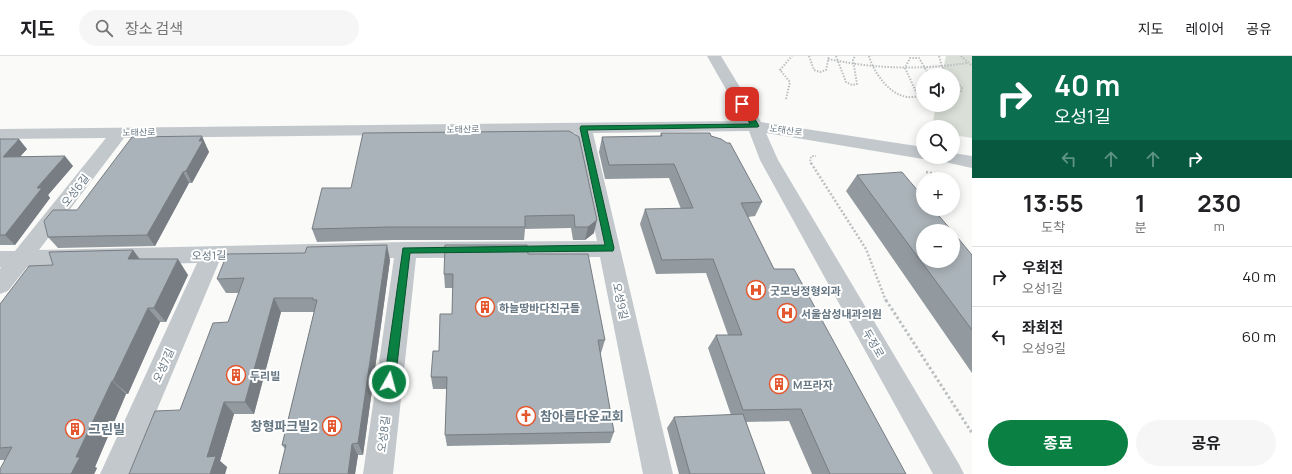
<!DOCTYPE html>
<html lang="ko">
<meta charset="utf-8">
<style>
body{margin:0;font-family:Manrope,"Noto Sans KR",sans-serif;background:#f6f6f6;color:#202124;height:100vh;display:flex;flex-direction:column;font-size:15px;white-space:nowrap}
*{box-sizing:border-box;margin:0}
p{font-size:13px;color:#757577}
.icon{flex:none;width:22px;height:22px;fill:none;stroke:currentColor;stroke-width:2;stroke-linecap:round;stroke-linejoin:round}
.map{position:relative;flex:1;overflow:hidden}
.panel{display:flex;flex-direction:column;background:#fff;width:320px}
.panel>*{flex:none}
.top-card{background:#0b6e4f;color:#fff;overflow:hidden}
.controls{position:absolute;left:916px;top:12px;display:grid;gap:8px}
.controls a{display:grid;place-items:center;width:44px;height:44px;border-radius:50%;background:#fff;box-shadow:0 2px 10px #0003;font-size:20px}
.pin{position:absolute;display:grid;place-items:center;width:34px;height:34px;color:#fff;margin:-17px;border-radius:8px;box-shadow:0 2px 6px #0006}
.me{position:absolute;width:44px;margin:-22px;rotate:7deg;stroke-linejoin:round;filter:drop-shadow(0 0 3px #0008)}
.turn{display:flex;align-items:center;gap:14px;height:84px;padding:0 16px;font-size:18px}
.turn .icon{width:52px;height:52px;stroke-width:2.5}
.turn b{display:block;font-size:28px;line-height:34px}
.lanes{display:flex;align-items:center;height:38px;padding:0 16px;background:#0003;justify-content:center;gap:20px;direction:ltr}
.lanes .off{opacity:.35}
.eta{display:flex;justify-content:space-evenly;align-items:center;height:68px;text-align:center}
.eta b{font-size:24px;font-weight:700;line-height:28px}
.button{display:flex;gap:8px;margin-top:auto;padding:8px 16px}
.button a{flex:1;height:46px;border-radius:24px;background:#0b8043;color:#fff;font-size:16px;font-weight:700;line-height:46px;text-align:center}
.button a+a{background:#f6f6f6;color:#202124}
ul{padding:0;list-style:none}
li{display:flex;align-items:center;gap:12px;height:60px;padding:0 16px;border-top:1px solid #e0e0e0}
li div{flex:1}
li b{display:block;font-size:15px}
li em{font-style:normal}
header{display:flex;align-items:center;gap:24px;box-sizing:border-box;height:56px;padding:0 20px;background:#fff;border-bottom:1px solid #e0e0e0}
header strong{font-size:19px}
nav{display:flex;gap:22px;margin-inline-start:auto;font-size:14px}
.search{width:280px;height:36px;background:#f6f6f6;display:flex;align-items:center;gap:10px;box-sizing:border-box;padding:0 14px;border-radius:22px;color:#757577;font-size:15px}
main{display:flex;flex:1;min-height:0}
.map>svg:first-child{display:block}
</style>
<header>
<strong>지도</strong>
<div class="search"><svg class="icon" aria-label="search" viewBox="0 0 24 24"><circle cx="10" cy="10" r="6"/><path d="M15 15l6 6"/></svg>장소 검색</div>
<nav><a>지도</a><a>레이어</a><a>공유</a></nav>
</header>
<main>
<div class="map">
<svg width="972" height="418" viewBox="0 0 972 418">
<rect width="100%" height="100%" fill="#fafaf8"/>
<path fill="#dadfd7" d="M946 0H972V82L953 79V71H932L936 49H953V19H942Z"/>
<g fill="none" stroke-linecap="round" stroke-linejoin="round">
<path stroke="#bbbfc2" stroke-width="2" stroke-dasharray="1.5 1.5" stroke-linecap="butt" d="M809 0 814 14 820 16 826 14 829 0
M836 0 846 26 852 29 857 28 853 4 855 0
M869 0C875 20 895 47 918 40L905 12 910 2H919L929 19
M939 0 942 11 949 19
M961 0 972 10
M828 3C875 13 920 14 967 7
M953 23 962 32 961 36 953 34
M786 43 790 26 780 14 792 0
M811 108 810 103 812 100H816"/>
<path stroke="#bbbfc2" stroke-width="2.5" stroke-dasharray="2 2" stroke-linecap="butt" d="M811 107 866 193 886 245
M926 116 937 118"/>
<path stroke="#bbbfc2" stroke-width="3" stroke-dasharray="2.5 2.5" stroke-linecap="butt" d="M886 244 972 377"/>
<path fill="#c3c8cc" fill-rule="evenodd" d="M707 0H721L761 66 923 91V101H929L923 103 766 77 778 104 959 408 964 418H933L760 104 749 75 593 77 673 418H643L600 201 416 202 393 418H363L394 202 219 206 130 418H100L197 207 27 211 8 235 0 238V213L1 211H0V195H15L106 82 0 83V73L744 65ZM575 77 597 185 406 186 39 194 124 82Z
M953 97 972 100V112L940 105 937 101H953Z"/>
</g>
<path fill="#929a9f" d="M569 75 594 177 585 184H573L571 172 525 173 524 184H393L317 186 312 173 351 132Z
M661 77 711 80 762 146 755 160 748 161 774 213 906 418H812L789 365 746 366 765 418H679L667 372 674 361 731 359 708 292 716 279H728L706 217 656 218 640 168 645 153H681L669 122 605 123 599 96 602 81 660 80Z
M0 83 27 93 20 100 73 110 48 139 50 142 15 189H0Z
M207 92 209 96 192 127H189L155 190 58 192 48 181Z
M857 119 972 199V317L846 135Z
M133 194 140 203 188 219 166 266H160L128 338H126L95 411 97 412 94 418H0L5 404H0V248L53 209Z
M528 198 605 284 601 297H600L614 376 610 387 447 390 445 379 447 333H433L431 321 452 258 453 232H445L444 218Z
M390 204 363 399H358L355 418H279L285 393 282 389 314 256H281L254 358H234L220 405 227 411 225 418H129L180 354 228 266 239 237H226L217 223Z"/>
<path fill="#777d82" d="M202 80 209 96 192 127 186 115 199 85Z
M19 83 27 93 11 111 3 101Z
M65 100 73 110 48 139 50 142 15 189 5 179 37 132Z
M183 116 189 127 155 190 147 179Z
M597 164 594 177 585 184 588 171Z
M387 189 390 204 363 399 358 387Z
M133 194 144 210 128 203Z
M178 203 188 219 166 266 154 252Z
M274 242 281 256 254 358 245 346Z
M148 252 160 266 128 338 113 325Z
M112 325 126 338 95 411 97 412 94 418H71L76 401Z
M224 346 234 358 220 405 227 411 225 418H210L207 401Z
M352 388 358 399 355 418H348Z"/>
<path fill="#aab3b9" stroke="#777d82" d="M569 75 579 81 597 164 588 171H575L574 159 525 160V171H390L312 173 322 132H351L363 77Z
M661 77H710L711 80 721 83 727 87H730L762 146 741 147 774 213H794L906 418H830L801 353 743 354 716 279H742L713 203 662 204 645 153 693 152 674 108 609 109 602 81 662 80Z
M202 80 199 85H203L186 115 183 116 147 179 48 181 44 165 53 154H77L132 81Z
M0 83H19L3 101 65 100 37 132H42L5 179H0Z
M902 116 923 141V153H933L952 175H923V205H953V176L972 199V274L857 119Z
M387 189 358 387 352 388 348 418H279L286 389H282L317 244H313V242H274L245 346H224L207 401 216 400 210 418H129L155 355 180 354 213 267 228 266 244 222 217 223 227 198 305 197 307 191Z
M445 189H527L528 198H588L605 284H598L614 376 445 379 447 321H431L433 295H439L440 258H452L453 218H444Z
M133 194 128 203H178L154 252H148L113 325H112L76 401H80L71 418H0V413L12 391 0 392V248L29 210 53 209 49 196Z
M743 358 765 418H690L674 361Z"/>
<path fill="#0b8043" stroke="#07532c" d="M742 46 746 48 759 70 758 71 587 74 614 192 613 195 410 197 395 326 393 330 389 331 385 330 384 326 403 192 605 189 580 72 581 70 750 68 739 48Z"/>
<defs>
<g id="hospital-ring" transform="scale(1)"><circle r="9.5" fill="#fff" stroke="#e4572e" stroke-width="1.5"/><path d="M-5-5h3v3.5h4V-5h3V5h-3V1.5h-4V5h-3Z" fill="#e4572e"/></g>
<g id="building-ring" transform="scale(1)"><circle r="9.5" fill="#fff" stroke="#e4572e" stroke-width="1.5"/><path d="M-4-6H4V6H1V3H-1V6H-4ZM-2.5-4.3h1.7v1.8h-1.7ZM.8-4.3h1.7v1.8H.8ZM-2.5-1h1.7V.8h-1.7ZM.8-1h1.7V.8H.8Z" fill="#e4572e"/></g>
<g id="church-ring" transform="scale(1)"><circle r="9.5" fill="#fff" stroke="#e4572e" stroke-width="1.5"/><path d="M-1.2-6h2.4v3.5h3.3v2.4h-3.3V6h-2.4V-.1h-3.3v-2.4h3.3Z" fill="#e4572e"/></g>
</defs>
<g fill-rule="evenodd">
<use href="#hospital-ring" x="756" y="234"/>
<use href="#building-ring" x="485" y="251"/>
<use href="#hospital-ring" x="787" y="257"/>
<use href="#building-ring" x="236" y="319"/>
<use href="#building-ring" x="779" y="328"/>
<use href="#church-ring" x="526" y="360"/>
<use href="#building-ring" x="332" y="370"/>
<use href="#building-ring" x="75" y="373"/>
</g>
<g text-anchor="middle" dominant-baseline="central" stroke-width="4" stroke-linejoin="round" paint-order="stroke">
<g font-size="9" fill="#657683" stroke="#fff">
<text transform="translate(463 73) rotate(-1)">노태산로</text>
<text transform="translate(786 74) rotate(8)">노태산로</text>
<text transform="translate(139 76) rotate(-1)">노태산로</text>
</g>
<g font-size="11" fill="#657683" stroke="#fff">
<text transform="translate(75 134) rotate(-52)">오성6길</text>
<text transform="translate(209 199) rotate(-1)">오성1길</text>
<text transform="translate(621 245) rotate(78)">오성9길</text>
<text transform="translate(874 287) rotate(60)">두정로</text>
<text transform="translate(163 309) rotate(-66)">오성7길</text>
<text transform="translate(383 378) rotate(-83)">오성8길</text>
</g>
<g font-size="11" font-weight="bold" fill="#657683" stroke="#fff" text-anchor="start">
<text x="770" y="234">굿모닝정형외과</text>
<text x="499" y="251">하늘땅바다친구들</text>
<text x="801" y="257">서울삼성내과의원</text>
<text x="250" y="319">두리빌</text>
<text x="793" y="328">M프라자</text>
</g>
<g font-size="13" font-weight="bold" fill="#657683" stroke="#fff" text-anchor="start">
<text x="540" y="360">참아름다운교회</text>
<text x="318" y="370" text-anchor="end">창형파크빌2</text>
<text x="89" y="373">그린빌</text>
</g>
</g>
</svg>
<div class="controls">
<a><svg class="icon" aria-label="sound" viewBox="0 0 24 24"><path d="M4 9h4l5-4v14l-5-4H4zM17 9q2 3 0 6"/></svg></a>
<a><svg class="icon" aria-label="search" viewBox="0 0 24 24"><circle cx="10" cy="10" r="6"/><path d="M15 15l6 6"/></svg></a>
<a>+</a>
<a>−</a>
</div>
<div class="pin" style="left:742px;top:48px;background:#d93025"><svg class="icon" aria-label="arrive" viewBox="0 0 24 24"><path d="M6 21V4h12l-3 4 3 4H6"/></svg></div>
<svg class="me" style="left:389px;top:326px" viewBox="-20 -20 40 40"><circle r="17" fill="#0b8043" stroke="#fff" stroke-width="3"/><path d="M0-11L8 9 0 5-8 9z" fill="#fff"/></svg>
</div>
<section class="panel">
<div class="top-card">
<div class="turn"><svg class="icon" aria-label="right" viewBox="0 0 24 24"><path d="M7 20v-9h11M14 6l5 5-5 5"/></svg><div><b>40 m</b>오성1길</div></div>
<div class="lanes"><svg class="icon off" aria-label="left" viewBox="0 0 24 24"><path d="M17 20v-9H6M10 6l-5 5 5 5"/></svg><svg class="icon off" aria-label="ahead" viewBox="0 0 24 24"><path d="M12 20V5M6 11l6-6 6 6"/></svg><svg class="icon off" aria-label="ahead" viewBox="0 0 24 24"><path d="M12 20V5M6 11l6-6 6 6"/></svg><svg class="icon" aria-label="right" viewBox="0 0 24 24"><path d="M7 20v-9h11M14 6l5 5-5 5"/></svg></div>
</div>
<div class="eta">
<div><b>13:55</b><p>도착</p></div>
<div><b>1</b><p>분</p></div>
<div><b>230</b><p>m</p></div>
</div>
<ul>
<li><svg class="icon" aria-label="right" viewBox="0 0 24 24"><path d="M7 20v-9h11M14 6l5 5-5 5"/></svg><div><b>우회전</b><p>오성1길</p></div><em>40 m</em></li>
<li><svg class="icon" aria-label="left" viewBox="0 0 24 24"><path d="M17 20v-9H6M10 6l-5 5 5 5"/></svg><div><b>좌회전</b><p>오성9길</p></div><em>60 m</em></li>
</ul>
<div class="button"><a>종료</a><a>공유</a></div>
</section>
</main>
